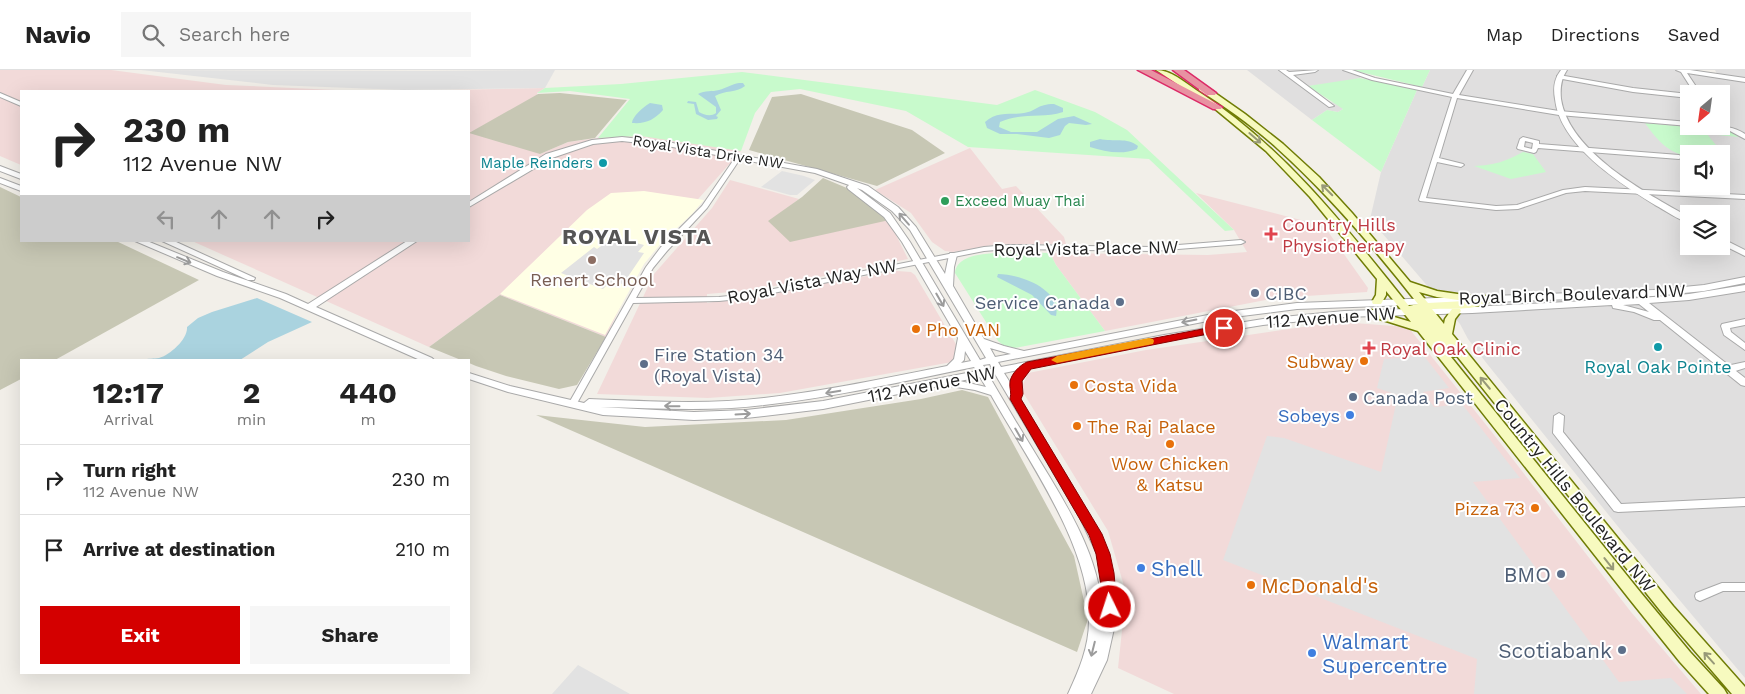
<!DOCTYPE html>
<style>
body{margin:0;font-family:"Work Sans",sans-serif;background:#f6f6f6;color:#222;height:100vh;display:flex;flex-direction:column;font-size:19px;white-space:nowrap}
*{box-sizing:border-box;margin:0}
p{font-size:16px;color:#767676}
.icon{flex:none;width:28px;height:28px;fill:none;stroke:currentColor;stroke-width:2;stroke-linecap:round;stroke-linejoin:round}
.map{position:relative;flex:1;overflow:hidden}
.side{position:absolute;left:20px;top:289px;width:450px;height:315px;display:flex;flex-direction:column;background:#fff;border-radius:0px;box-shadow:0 5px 20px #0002}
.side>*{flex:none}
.hud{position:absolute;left:20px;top:20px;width:450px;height:152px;border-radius:0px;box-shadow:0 5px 20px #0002;background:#fff;color:#222;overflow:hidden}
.needle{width:32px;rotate:209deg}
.buttons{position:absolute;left:1680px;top:15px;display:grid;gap:10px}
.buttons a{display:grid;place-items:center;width:50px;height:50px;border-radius:0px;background:#fff;box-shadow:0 5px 20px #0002;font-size:25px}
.pin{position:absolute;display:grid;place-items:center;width:42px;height:42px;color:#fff;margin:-21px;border:2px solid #fff;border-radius:50%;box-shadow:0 1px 5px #0007}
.me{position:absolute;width:55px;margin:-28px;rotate:356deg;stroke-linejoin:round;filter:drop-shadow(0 0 4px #0008)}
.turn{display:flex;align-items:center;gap:18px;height:105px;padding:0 20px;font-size:22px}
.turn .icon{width:65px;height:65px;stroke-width:2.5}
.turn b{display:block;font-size:35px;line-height:42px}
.lanes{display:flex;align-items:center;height:48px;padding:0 20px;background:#0003;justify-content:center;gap:25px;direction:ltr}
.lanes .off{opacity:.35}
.eta{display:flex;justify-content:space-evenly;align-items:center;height:85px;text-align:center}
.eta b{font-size:30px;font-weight:700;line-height:35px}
.action{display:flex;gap:10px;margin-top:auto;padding:10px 20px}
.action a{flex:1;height:58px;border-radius:0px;background:#d40000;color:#fff;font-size:20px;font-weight:700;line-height:58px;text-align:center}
.action a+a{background:#f6f6f6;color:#222}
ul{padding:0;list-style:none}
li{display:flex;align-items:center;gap:15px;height:70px;padding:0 20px;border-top:1px solid #e0e0e0}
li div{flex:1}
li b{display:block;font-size:19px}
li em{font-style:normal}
header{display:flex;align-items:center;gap:30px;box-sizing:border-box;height:70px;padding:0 25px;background:#fff;border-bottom:1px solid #e0e0e0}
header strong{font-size:24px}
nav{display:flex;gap:28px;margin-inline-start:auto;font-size:18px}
.search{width:350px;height:45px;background:#f6f6f6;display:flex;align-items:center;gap:12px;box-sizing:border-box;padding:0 18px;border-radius:0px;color:#767676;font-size:19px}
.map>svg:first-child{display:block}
</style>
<header>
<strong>Navio</strong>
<div class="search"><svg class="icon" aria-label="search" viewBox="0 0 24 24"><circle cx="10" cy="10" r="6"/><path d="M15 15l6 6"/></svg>Search here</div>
<nav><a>Map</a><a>Directions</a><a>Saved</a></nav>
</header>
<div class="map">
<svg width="1745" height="624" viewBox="0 0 1745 624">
<rect width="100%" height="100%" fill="#f2efe9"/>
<path fill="#e0dfdf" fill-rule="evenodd" d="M1247 0H1352L1361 3 1360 8 1350 11 1309 16 1329 31 1340 35 1343 39 1338 42 1327 40 1312 50Z
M1430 0H1692L1717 4 1715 0H1745V608L1624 464 1488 295 1468 269 1460 254 1370 149 1381 102 1417 20 1422 17ZM1689 24H1721V56H1689ZM1689 84H1721V116H1689ZM1689 144H1721V176H1689Z"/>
<path fill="#f2dad9" d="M0 0H111L226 15 357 21H21V95L0 86Z
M545 18 537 23 540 84 568 72 619 65 656 67 741 81 641 193 606 267 500 225 429 277 192 171H469V21H398Z
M970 78 1002 119 1016 116 1064 167 1066 174H998L953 182 945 181 932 172 911 143 875 120Z
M730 110 799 129 771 151 888 149 908 189 754 220 707 224V233L897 201 911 202 915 205 957 276V285L952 292 780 323 708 328 597 324 654 204 712 138Z
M1196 123 1324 156 1368 218 1367 222 1276 228 1105 261 1056 195 1050 183 1208 185 1247 182 1234 160Z
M1354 253 1408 257 1491 361 1631 542 1701 624H1174L1118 598 1126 523 1108 461 1021 319 1028 303 1146 280 1323 254Z"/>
<path fill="#ffffe5" d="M644 121 704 130 692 144 662 172 644 194 605 265 500 224 587 140 611 123Z"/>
<path fill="#c7c7b4" d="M560 23 627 30 595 68 568 72 540 84 469 63 538 24Z
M801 24 912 60 945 83 877 116 749 80 772 27Z
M823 108 854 121 888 149 885 151 790 172 768 151 802 127Z
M0 117 21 127V171H116L199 210 55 290H21V309L0 320Z
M500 225 606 267 577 315 559 319 506 306 476 296 469 293V290H461L429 277Z
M962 320 988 327 1074 486 1088 549 1077 582 536 345 645 357 786 350 921 329Z"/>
<path fill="#c8facc" d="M1352 0H1430L1422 17Z
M742 2 997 35 1035 20 1095 42 1127 60 1234 160 1225 161 1149 89 968 77 906 41 800 19 771 22 755 43 741 81 641 66 598 68 630 29 570 21 537 23 545 18 621 14Z
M1360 8 1417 20 1381 102 1312 50 1327 40 1338 42 1343 39 1308 16Z
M1645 53 1729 61 1739 67 1707 64 1724 85C1714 82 1697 85 1687 85 1669 85 1654 66 1645 53Z
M1523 82 1533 84 1546 102 1511 109 1474 96C1495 95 1504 92 1523 82Z
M1008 182 1050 183 1056 195 1105 261 1014 278 1003 275 998 271 955 203C957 182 992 184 1008 182Z"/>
<path fill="#e2e2e2" d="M141 0 429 1 555 0 545 18 404 20 273 15Z
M782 101 804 106 815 110 797 125H790L761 117Z
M614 167 644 175 638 182 644 183 623 214 618 213 616 217 607 215 603 219 561 203 594 177 597 179Z
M1424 286 1449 318 1423 322 1434 337 1462 334 1520 408 1473 412 1619 612 1671 608 1687 624H1474L1477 589 1223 490 1267 366 1284 368 1381 402 1398 325 1377 318 1384 289Z
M578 595 630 624H552Z"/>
<path fill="#aad3df" d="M739 13H743L745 16C736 23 725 20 715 26L721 40 716 46 718 47 717 49 708 50 696 44 694 34 687 33 688 31 696 32 699 42C704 45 711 47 716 43V37L698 24C705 20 712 22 719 20 726 18 732 14 739 13Z
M650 33 662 35 663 40C654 50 646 54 632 53 632 47 643 37 650 33Z
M1054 34 1063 38V42C1041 49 1022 42 1000 52L999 57 1011 62H1037L1058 49 1074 46 1092 54 1086 55 1069 53 1065 56 1060 65 1049 68 1017 64H1000L987 58 985 52C997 41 1010 45 1024 43 1037 41 1037 34 1054 34Z
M1100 69C1113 72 1127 67 1138 76L1137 79C1123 85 1105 82 1090 77V72Z
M998 204C1019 204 1062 219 1056 246L1051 245 1032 225 997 207Z
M257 228 312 252 268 272 240 290H143C148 288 154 289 159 288 170 285 188 269 187 257L198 248 212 242Z"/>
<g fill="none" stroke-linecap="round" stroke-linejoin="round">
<g stroke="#a9a9a9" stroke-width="2">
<path id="minor" d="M1279 0H1286L1289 2 1318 0 1315 2 1293 5 1334 36 1329 37Z
M1343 0H1352L1375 8 1453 24 1467 0H1473L1459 25 1559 41 1689 52V56L1559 45 1457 28 1439 88 1463 94 1464 95 1461 97 1437 92 1426 128 1496 136 1517 135 1563 120 1585 117 1745 125V129L1585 121 1566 123 1518 139 1496 140 1420 131 1419 130 1452 27 1372 10Z
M1676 0H1690L1745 8V12L1687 3 1701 24H1695L1681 2Z
M1559 5 1633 18 1689 24V28L1633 22 1557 8V6Z
M0 23 21 32V36L0 27Z
M1703 56C1718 56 1732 55 1745 64V69L1730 61Z
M1523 67 1539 71V74L1679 85 1682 87 1679 89 1538 78 1536 82 1534 83 1518 79 1517 78 1520 69ZM1525 71 1533 73 1532 79 1524 77Z
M739 84 742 86 707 138 667 181 653 198 636 228 719 227 748 224 984 177 1009 175 1153 177 1241 170 1245 172 1241 174 1153 181 1009 179 984 181 748 228 719 231 633 233 576 335H570L569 333 646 197 661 177 702 136 737 85Z
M1745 249V255L1730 258 1731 262 1745 273V280L1724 265 1721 256 1722 254Z
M1745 292V298L1729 303 1725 300 1731 295Z
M1559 343 1564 346 1563 362 1621 434 1745 428V436L1618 442 1614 441 1553 363 1554 346Z
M1722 513H1745V521H1723L1700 531 1696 529 1695 526 1696 523Z"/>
</g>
<g stroke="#a9a9a9" stroke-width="2">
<path id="tertiary" d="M1561 0H1567C1561 9 1560 18 1561 29 1569 82 1646 123 1689 147V153C1677 149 1666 141 1655 135 1618 112 1560 75 1555 29 1553 18 1554 9 1561 0Z
M622 67 667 72 817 99 868 116 898 137 916 157 945 204 949 185 950 183H956L957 185 954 197 953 216 984 269 1004 276 1024 281 1218 243 1297 233 1653 220 1704 215 1745 207V213L1704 221 1653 226 1297 239 1218 249 998 292 1001 297 1164 265 1263 249 1344 241 1472 237 1641 228 1689 224 1745 215V221L1689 230 1649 233 1745 308V316L1741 315 1660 250H1654L1634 242 1613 238 1612 235 1472 243 1344 247 1263 255 1164 271 1031 297 1022 309 1020 329 1089 444 1109 484 1115 521V554L1107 590 1091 624H1068C1079 600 1089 577 1089 551 1091 476 1027 389 991 325L975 320 950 316 949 314 823 339 746 348 694 350 603 345 508 322 469 309V303L510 316 584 333 589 329C647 331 706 335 764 328 825 321 886 308 947 296L954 289 958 268 902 172 884 147 848 119 847 117 849 115 815 103 667 76 622 71 593 74 552 88 469 137V132L546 84 592 70ZM857 118 862 120 892 141 910 160 986 288 980 290 910 172 890 143ZM1639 234 1649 242 1623 235ZM990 278 1011 284 995 287ZM965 281 971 291 961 293 964 290ZM990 294 992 299 986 300 983 295ZM974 297 977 301 823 331 746 340 694 342 600 337C655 338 710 342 764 335 835 327 905 311 974 297ZM1018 300 1011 314 1004 303ZM995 304 1080 448 1097 484 1103 521V554L1102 557C1106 492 1064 431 1032 378 1017 354 1003 330 989 306ZM980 307 986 317 960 311Z
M0 96 21 104V109L0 101Z
M0 108 21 116V121L0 113Z
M1721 168 1745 180V186L1721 174Z
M135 171H147L223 202 286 224 308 234 407 171H417L316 237 432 288 434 290H420L280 228 217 206Z
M162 171H174L255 208 254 210H248Z"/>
</g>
<g stroke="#707d05" stroke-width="3">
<path id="secondary" d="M1156 0C1171 0 1184 12 1196 20 1283 76 1345 156 1409 236L1418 234C1375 179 1330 126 1278 79 1254 57 1227 38 1199 20V16H1205L1245 44 1283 74 1319 107 1352 143 1410 212 1437 221 1471 226 1472 228 1469 231C1477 230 1484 224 1492 226L1493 228C1480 242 1450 238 1432 239L1444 254 1445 249 1452 239H1460L1461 241 1455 249 1452 264 1673 536 1745 617V624H1732L1663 544 1457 286 1451 287 1641 523 1690 582 1724 619 1727 624H1709L1680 592 1631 531 1418 261 1367 245 1366 243 1371 240 1411 252 1386 221V225L1381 234H1373L1372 232 1376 225 1377 209 1310 127 1266 81 1214 38ZM1419 222 1437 227 1465 231 1428 233Z"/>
</g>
<g stroke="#dc2a67" stroke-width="3">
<path id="motorway" d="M1138 0H1151L1222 37 1221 39H1213Z
M1173 0H1184L1216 23 1215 25H1207Z"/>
</g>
<use href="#minor" fill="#fff" fill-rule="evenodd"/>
<use href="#tertiary" fill="#fff" fill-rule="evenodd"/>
<use href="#secondary" fill="#f7fabf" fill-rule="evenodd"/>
<use href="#motorway" fill="#e892a2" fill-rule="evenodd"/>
</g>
<defs><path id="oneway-shaft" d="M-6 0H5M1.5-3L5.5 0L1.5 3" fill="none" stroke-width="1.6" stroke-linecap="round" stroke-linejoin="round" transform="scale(1.25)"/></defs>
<g stroke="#979978">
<use href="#oneway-shaft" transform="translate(1255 68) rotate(41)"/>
<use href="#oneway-shaft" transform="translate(1327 120) rotate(-135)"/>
<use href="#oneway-shaft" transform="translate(1485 313) rotate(-130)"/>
<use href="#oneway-shaft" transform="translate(1609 494) rotate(52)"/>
<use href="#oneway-shaft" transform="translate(1709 588) rotate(-132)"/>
</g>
<g stroke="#9c9c9c">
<use href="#oneway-shaft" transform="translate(904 149) rotate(-131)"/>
<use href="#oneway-shaft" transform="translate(184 190) rotate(22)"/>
<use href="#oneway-shaft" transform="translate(940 230) rotate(60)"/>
<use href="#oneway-shaft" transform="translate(1189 251) rotate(169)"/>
<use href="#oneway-shaft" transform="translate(833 322) rotate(170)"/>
<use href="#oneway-shaft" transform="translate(672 336) rotate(-179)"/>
<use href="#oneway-shaft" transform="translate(743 344) rotate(-3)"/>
<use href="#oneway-shaft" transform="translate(1019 365) rotate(60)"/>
<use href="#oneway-shaft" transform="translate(1093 579) rotate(104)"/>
</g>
<path fill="#d40000" stroke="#8a0000" d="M1224 255 1228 256 1229 258 1228 260 1031 299 1022 311 1023 324 1021 329 1102 464 1110 484 1114 503 1117 537 1115 541 1110 543 1105 541 1096 484 1089 465 1010 329C1012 322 1009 318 1010 312 1011 304 1020 295 1027 292Z"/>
<path fill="#f59e0b" d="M1149 268 1153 269 1154 271 1153 274 1057 293 1051 290 1057 286Z"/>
<g fill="#0f9aa8" stroke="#fff" stroke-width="2">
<circle cx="603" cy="93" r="5"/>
<circle cx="1658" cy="277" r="5"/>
</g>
<circle fill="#2e9e5b" stroke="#fff" stroke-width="2" cx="945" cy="131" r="5"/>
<g fill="#e0444e" stroke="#fff" stroke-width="2">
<path d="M1268.5 156.5h5v5h5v5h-5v5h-5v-5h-5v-5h5z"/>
<path d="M1366.5 270.5h5v5h5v5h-5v5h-5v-5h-5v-5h5z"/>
</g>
<circle fill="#8d6e63" stroke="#fff" stroke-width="2" cx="592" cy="190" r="5"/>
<g fill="#5c6f8a" stroke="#fff" stroke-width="2">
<circle cx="1255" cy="223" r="5"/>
<circle cx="1120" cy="232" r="5"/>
<circle cx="644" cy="294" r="5"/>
<circle cx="1353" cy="327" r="5"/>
<circle cx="1561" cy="504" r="5"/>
<circle cx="1622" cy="580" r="5"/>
</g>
<g fill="#e8710a" stroke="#fff" stroke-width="2">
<circle cx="916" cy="259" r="5"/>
<circle cx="1364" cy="291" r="5"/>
<circle cx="1074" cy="315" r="5"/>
<circle cx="1077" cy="356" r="5"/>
<circle cx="1170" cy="374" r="5"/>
<circle cx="1535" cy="438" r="5"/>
<circle cx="1251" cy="515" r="5"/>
</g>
<g fill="#3f7fe0" stroke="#fff" stroke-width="2">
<circle cx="1350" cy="345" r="5"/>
<circle cx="1141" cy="498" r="5"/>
<circle cx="1312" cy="583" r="5"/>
</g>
<g text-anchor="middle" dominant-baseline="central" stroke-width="4" stroke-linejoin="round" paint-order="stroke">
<g font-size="15" fill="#222" stroke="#fff">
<text transform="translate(708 82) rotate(9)">Royal Vista Drive NW</text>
</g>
<g font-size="15" fill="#0d838f" stroke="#fff" text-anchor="end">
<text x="593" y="93">Maple Reinders</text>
</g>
<g font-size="15" fill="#27864d" stroke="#fff" text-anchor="start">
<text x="955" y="131">Exceed Muay Thai</text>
</g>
<g font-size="18" fill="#be3a42" stroke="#fff" text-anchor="start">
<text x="1282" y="154">Country Hills<tspan x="1282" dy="21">Physiotherapy</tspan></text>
<text x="1380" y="278">Royal Oak Clinic</text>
</g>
<g font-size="18" fill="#222" stroke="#fff">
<text transform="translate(1086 178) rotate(-1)">Royal Vista Place NW</text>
<text transform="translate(812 211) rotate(-11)">Royal Vista Way NW</text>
<text transform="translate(1572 224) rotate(-2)">Royal Birch Boulevard NW</text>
<text transform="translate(1331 247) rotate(-4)">112 Avenue NW</text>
<text transform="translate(932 314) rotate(-11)">112 Avenue NW</text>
<text transform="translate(1575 425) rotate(51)">Country Hills Boulevard NW</text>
</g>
<g font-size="18" fill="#785e54" stroke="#fff">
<text x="592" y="209">Renert School</text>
</g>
<g font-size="18" fill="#4e5e75" stroke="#fff" text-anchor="start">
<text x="1265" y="223">CIBC</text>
<text x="1110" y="232" text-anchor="end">Service Canada</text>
<text x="654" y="284">Fire Station 34<tspan x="654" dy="21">(Royal Vista)</tspan></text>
<text x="1363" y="327">Canada Post</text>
</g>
<g font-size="18" fill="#c56008" stroke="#fff" text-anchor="start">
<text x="926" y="259">Pho VAN</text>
<text x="1354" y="291" text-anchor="end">Subway</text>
<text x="1084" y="315">Costa Vida</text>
<text x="1087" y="356">The Raj Palace</text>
<text x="1170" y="393" text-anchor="middle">Wow Chicken<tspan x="1170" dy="21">&amp; Katsu</tspan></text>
<text x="1525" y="438" text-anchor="end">Pizza 73</text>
</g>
<g font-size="18" fill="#0d838f" stroke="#fff">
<text x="1658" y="296">Royal Oak Pointe</text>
</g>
<g font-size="18" fill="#366cbe" stroke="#fff" text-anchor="end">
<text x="1340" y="345">Sobeys</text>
</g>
<g font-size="21" fill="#366cbe" stroke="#fff" text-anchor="start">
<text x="1151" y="498">Shell</text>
<text x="1322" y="571">Walmart<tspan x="1322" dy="24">Supercentre</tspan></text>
</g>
<g font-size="21" fill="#4e5e75" stroke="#fff" text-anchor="end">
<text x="1551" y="504">BMO</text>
<text x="1612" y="580">Scotiabank</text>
</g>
<g font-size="21" fill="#c56008" stroke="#fff" text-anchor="start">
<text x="1261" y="515">McDonald's</text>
</g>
<g font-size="22" font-weight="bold" letter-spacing="1" fill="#555" stroke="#fff">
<text x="637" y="166">ROYAL VISTA</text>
</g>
</g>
</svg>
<div class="buttons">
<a><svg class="needle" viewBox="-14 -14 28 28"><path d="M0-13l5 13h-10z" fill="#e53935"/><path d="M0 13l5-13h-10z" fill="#767676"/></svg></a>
<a><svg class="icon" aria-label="sound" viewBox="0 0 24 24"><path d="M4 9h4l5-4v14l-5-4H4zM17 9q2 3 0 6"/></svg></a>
<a><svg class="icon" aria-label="layers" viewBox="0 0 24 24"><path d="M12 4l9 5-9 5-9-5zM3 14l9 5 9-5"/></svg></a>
</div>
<div class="pin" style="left:1224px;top:258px;background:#d93025"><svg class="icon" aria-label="arrive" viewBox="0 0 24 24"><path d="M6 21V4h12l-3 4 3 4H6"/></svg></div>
<svg class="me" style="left:1110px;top:537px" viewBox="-20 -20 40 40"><circle r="17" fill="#d40000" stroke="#fff" stroke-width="3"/><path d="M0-11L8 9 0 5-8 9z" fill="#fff"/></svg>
<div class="hud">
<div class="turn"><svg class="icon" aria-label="right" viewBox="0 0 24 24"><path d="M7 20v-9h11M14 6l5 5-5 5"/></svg><div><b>230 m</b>112 Avenue NW</div></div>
<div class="lanes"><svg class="icon off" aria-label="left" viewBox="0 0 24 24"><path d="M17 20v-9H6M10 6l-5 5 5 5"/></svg><svg class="icon off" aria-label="ahead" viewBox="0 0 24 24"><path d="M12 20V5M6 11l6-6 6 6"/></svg><svg class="icon off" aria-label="ahead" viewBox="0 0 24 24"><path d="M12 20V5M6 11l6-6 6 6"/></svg><svg class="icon" aria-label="right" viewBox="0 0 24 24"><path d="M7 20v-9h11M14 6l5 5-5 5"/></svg></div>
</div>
<section class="side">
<div class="eta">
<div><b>12:17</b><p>Arrival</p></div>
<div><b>2</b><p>min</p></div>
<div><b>440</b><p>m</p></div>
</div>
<ul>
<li><svg class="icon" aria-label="right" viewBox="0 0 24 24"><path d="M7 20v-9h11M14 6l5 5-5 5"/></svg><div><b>Turn right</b><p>112 Avenue NW</p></div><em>230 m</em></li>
<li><svg class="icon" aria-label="arrive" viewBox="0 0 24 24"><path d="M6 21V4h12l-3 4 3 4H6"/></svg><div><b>Arrive at destination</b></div><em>210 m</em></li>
</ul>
<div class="action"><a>Exit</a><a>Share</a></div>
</section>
</div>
